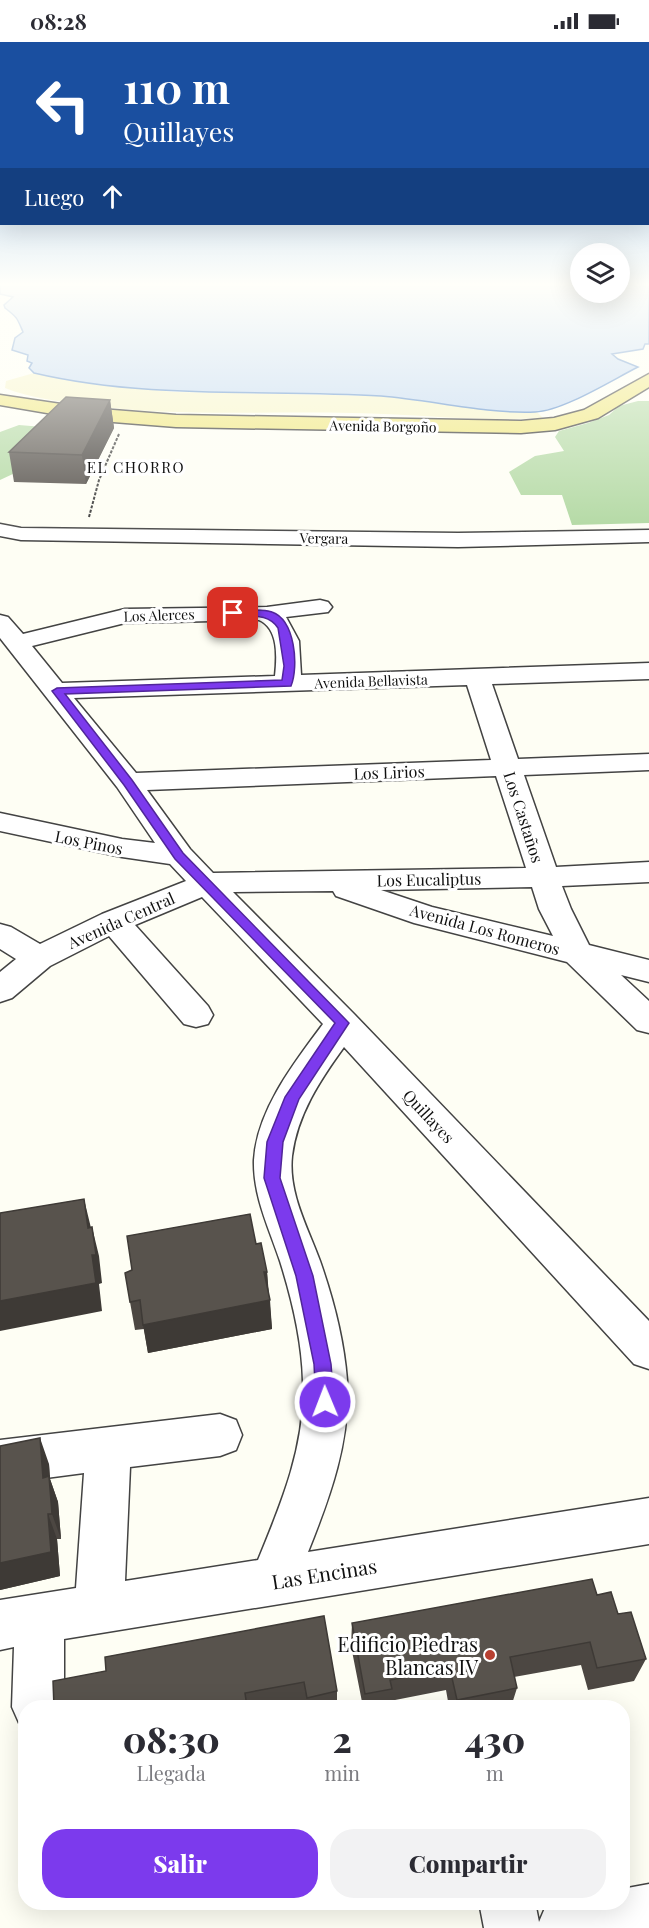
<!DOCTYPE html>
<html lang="es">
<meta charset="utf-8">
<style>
body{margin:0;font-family:"Playfair Display",serif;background:#f2f2f3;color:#2b2b33;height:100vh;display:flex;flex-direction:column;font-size:22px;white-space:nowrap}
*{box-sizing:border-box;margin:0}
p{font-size:20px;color:#7c7c81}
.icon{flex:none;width:33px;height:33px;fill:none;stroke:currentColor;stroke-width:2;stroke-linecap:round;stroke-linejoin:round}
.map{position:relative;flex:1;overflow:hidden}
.side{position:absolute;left:18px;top:1658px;width:612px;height:210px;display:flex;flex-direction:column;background:#fff;border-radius:24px;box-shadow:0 6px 24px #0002}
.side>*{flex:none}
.banner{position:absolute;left:0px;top:0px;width:650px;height:183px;box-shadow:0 6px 24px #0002;background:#1a4fa0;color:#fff;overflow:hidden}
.buttons{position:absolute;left:570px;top:201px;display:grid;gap:12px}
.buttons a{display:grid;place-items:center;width:60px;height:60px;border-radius:50%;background:#fff;box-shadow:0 6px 24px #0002;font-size:30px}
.pin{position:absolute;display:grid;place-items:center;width:51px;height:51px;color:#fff;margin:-26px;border-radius:12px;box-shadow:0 3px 9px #0006}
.me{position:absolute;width:66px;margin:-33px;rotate:359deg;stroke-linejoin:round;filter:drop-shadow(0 0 4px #0008)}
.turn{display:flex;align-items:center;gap:21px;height:126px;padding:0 24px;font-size:27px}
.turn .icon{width:78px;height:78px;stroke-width:2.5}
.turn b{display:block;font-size:42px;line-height:51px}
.then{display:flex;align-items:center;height:57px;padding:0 24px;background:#0003;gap:12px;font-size:22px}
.eta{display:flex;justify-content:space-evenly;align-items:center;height:102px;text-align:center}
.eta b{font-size:36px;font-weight:800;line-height:42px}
.primary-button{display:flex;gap:12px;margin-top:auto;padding:12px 24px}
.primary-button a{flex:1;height:69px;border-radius:24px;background:#7c3aed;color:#fff;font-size:24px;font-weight:800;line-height:69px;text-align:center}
.primary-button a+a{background:#f2f2f3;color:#2b2b33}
.status{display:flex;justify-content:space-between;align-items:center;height:42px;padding:0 30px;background:#fff;direction:ltr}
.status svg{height:16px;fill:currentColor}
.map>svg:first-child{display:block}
</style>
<div class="status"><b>08:28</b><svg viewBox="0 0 49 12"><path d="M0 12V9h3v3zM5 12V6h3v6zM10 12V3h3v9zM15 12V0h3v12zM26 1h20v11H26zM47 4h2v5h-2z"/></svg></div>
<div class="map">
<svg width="649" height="1886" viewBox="0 0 649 1886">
<rect width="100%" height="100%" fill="#fefef4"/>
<path fill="#afd79f" d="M638 359H649V481L572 483 562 453H521L509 430 535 414 564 409 555 395 559 389 588 381 609 373 619 364Z
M19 383 43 385 15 431 0 438V390Z"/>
<path fill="#f7f4c4" d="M34 331 79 340 174 350 381 354 457 364 537 370 543 376C479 380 416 372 352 371 262 369 175 375 85 363 58 359 30 356 5 346L6 339Z"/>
<path fill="#bcd5f2" stroke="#487fc5" stroke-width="1.5" d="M0 241H580V250H620V241H649V302H645L643 307 612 312 618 317 638 325C612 338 563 369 535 370 484 372 432 358 381 354 265 347 149 358 34 331L29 326 32 321 27 319 28 313 12 308 15 296 23 290C17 276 18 276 5 266L4 263 13 255 0 252Z"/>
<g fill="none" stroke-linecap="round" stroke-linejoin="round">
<g stroke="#434343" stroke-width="3">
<path id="minor" d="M0 482 21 486 458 491 649 488V500L458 505 21 498 0 494Z
M320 558 328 560 332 565 328 570 286 575 299 599 301 633 649 621V637L492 642 518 717 649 712V728L524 733 556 825 649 820V840L562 844 571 867 589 903 649 918V940L621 933 649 959V991L637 988 567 920 414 881 336 854 333 849 233 850 354 972 649 1279V1327L634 1322 344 1005C320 1038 297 1073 292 1114 288 1151 308 1186 320 1219 333 1256 344 1298 347 1338 351 1398 330 1455 308 1510L649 1456V1502L64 1597V1665H26V1685L20 1683 12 1665 14 1605 0 1608V1558L76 1546 84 1431 0 1442V1398L220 1372 236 1378 242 1393 236 1408 220 1414 130 1425 125 1539 258 1518C282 1460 306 1402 303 1339 302 1299 292 1257 280 1219 269 1186 253 1154 254 1118 257 1068 294 1021 323 982L202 855 135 883 208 964 213 973 208 982 196 985 184 982 109 894 50 924 12 956 0 960V930L16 917 0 907V882L11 885 40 902 102 872 186 839 170 822 122 815 0 789V771L122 797 155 801 117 745 0 596V573L8 575 23 592 125 567 267 565ZM259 578C279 587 277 615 275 634L62 641 32 604 125 581ZM467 643 491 718 136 731 74 656ZM496 734 526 826 213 831 190 807 147 748ZM532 845 539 867 553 894 432 865 381 848Z
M649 1842V1886H484L479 1860H535L539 1880 545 1866 559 1860H622V1847Z"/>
</g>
<g stroke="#212121" stroke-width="3">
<path id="major" d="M649 332V345L598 376 555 388 521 391 176 385 88 378 0 363V353L88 366 176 373 521 379 554 376 584 368Z"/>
</g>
<path stroke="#323232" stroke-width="2" stroke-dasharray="3 1.5" stroke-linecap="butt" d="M89 475 99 438 119 392"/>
<use href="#minor" fill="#fff" fill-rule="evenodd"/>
<use href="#major" fill="#efe574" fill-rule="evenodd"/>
</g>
<path fill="#4c4742" d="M110 358 114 386 86 442 14 440 9 410Z
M256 1202 267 1230 272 1287 148 1311 144 1287 135 1288 130 1260Z
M0 1404 49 1422 50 1437 58 1460 61 1497H57L60 1534 0 1548Z
M597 1553 618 1572 646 1617 634 1639 588 1648 581 1623 514 1635 517 1646 511 1665H449L446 1648 390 1659 389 1665H363L351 1604 352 1581Z
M324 1574 337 1649V1665H54L106 1629Z"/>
<path fill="#3e3a36" d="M110 358 114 386 86 442 82 413Z
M84 1157 91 1186 92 1185 99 1214 102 1241 99 1242 102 1269 0 1289V1259L88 1186Z
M264 1230H267L269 1258Z
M270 1258 272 1287 148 1311 143 1283Z
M40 1396 49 1422 50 1437 58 1460 61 1497 52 1472 43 1436Z
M48 1472 57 1497 60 1534 0 1548V1521Z"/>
<path fill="#58534d" stroke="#3e3a36" stroke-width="1.5" d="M66 355 110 358 82 413 9 410Z
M84 1157 88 1186 92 1185 96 1213H92L96 1241 0 1259V1171Z
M250 1172 256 1202 261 1201 267 1230H264L270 1258 143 1283 140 1258 130 1260 125 1231 132 1228 127 1194Z
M40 1396 43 1436 49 1434 52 1472H48L51 1510 0 1521V1404Z
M592 1537 597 1553 611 1550 618 1572 631 1570 646 1617 597 1626 590 1600 510 1615 517 1646 457 1658 450 1627 390 1638 392 1647 365 1652 352 1581Z
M324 1574 337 1649 307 1656 304 1640 245 1651 247 1665H188L187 1662 170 1665H54L53 1639 106 1629 105 1615Z"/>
<linearGradient id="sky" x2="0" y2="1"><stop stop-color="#96c1ec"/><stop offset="0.48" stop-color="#fffffa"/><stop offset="1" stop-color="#fffffa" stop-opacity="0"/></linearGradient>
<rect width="649" height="505" fill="url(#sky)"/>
<path fill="#7c3aed" stroke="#51269a" stroke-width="1.5" d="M233 568C245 569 262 566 272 570 295 578 299 624 291 644L65 652 132 738 183 811 349 981 299 1057 283 1100 280 1136 313 1234 331 1322 334 1360 331 1366 325 1369 318 1366 316 1360 314 1322 296 1234 264 1136 267 1100 285 1055 335 981 175 817 124 743 52 649 57 646 282 638 284 624 278 586C267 569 247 576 230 573L229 571Z"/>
<circle fill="#b84031" stroke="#fff" stroke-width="2" cx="490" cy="1613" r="6"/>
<g text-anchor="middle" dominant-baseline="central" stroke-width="6" stroke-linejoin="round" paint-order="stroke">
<g font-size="14" fill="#101010" stroke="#fff">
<text transform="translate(383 384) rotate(1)">Avenida Borgoño</text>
<text transform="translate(324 496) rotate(1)">Vergara</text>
<text transform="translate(159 573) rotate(-2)">Los Alerces</text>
<text transform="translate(371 639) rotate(-2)">Avenida Bellavista</text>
</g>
<g font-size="15" letter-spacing="1.5" fill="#101010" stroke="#fff">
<text x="136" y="425">EL CHORRO</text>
</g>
<g font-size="16" fill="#101010" stroke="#fff">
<text transform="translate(389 730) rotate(-2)">Los Lirios</text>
<text transform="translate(524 775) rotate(72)">Los Castaños</text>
<text transform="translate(89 800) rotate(11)">Los Pinos</text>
<text transform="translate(429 837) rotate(-1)">Los Eucaliptus</text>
<text transform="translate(121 878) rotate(-24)">Avenida Central</text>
<text transform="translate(485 887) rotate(15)">Avenida Los Romeros</text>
<text transform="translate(429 1074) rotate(47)">Quillayes</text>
</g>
<g font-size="20" fill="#101010" stroke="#fff">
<text transform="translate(324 1531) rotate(-9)">Las Encinas</text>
</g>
<g font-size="20" fill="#101010" stroke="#fff" text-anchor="end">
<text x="478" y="1601">Edificio Piedras<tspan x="478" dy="23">Blancas IV</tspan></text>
</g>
</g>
</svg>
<div class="buttons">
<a><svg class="icon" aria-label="layers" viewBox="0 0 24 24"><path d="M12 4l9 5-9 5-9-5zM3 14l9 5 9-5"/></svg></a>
</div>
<div class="pin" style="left:233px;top:571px;background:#d93025"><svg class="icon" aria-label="arrive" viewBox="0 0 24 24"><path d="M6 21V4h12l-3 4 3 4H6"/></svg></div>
<svg class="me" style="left:325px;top:1360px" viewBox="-20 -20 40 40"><circle r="17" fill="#7c3aed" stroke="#fff" stroke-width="3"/><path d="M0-11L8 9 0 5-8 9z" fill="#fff"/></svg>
<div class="banner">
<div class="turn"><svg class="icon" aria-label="left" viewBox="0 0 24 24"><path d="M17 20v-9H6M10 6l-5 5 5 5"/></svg><div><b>110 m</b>Quillayes</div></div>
<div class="then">Luego<svg class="icon" aria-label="ahead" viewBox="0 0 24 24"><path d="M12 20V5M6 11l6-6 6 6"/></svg></div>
</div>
<section class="side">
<div class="eta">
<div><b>08:30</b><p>Llegada</p></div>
<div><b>2</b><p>min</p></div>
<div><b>430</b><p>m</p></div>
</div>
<div class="primary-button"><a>Salir</a><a>Compartir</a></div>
</section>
</div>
